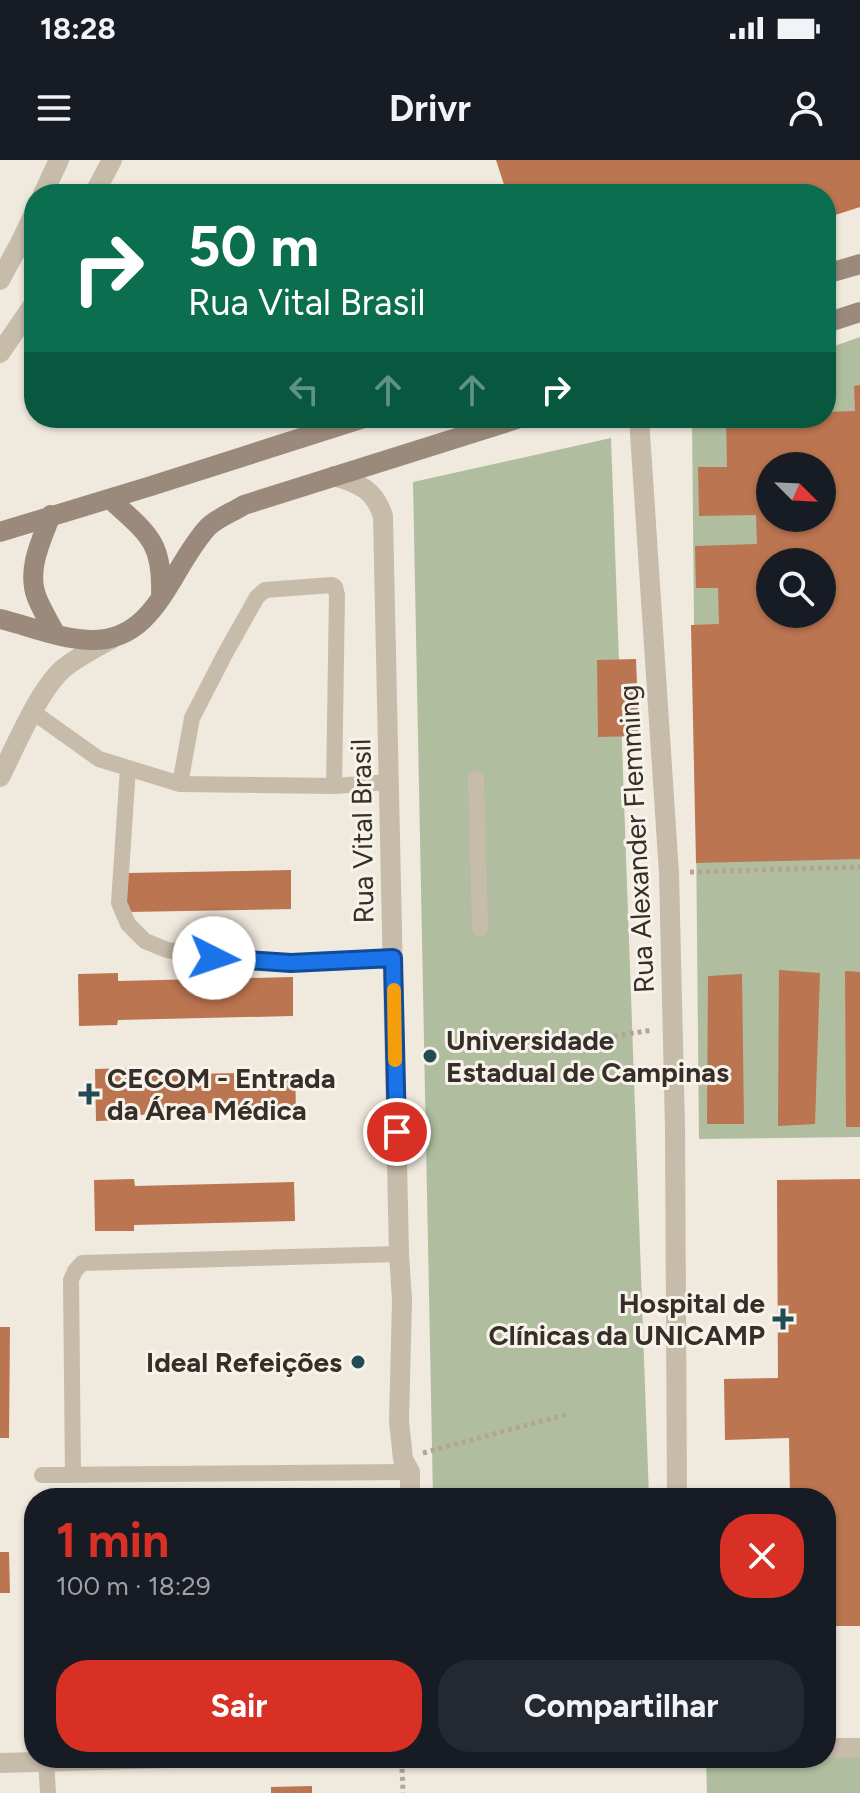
<!DOCTYPE html>
<html lang="pt">
<meta charset="utf-8">
<style>
body{margin:0;font-family:Figtree,sans-serif;background:#242831;color:#f1f3f6;height:100vh;display:flex;flex-direction:column;font-size:30px;white-space:nowrap}
*{box-sizing:border-box;margin:0}
p{font-size:26px;color:#9ea1a6}
.icon{flex:none;width:44px;height:44px;fill:none;stroke:currentColor;stroke-width:2;stroke-linecap:round;stroke-linejoin:round}
.map{position:relative;flex:1;overflow:hidden}
.panel{position:absolute;left:24px;top:1328px;width:812px;height:280px;display:flex;flex-direction:column;background:#171b24;border-radius:32px;box-shadow:0 2px 6px #0004}
.panel>*{flex:none}
.top-card{position:absolute;left:24px;top:24px;width:812px;height:244px;border-radius:32px;box-shadow:0 2px 6px #0004;background:#0b6e4f;color:#fff;overflow:hidden}
.needle{width:52px;rotate:114deg}
.controls{position:absolute;left:756px;top:292px;display:grid;gap:16px}
.controls a{display:grid;place-items:center;width:80px;height:80px;border-radius:50%;background:#171b24;box-shadow:0 2px 6px #0004;font-size:40px}
.pin{position:absolute;display:grid;place-items:center;width:68px;height:68px;color:#fff;margin:-34px;border:4px solid #fff;border-radius:50%;box-shadow:0 2px 8px #0007}
.me{position:absolute;width:88px;margin:-44px;rotate:94deg;stroke-linejoin:round;filter:drop-shadow(0 0 6px #0008)}
.turn{display:flex;align-items:center;gap:28px;height:168px;padding:0 32px;font-size:36px}
.turn .icon{width:104px;height:104px;stroke-width:2.5}
.turn b{display:block;font-size:56px;line-height:68px}
.lanes{display:flex;align-items:center;height:76px;padding:0 32px;background:#0003;justify-content:center;gap:40px;direction:ltr}
.lanes .off{opacity:.35}
.round{display:grid;place-items:center;flex:none;width:84px;height:84px;border-radius:32px;background:#242831}
.overview{display:flex;align-items:center;justify-content:space-between;height:136px;padding:0 32px}
h1{font-size:48px;font-weight:700;line-height:60px;color:#d93025}
.cta{display:flex;gap:16px;margin-top:auto;padding:16px 32px}
.cta a{flex:1;height:92px;border-radius:32px;background:#d93025;color:#fff;font-size:32px;font-weight:700;line-height:92px;text-align:center}
.cta a+a{background:#242831;color:#f1f3f6}
.status{display:flex;justify-content:space-between;align-items:center;height:56px;padding:0 40px;background:#171b24;direction:ltr}
.status svg{height:22px;fill:currentColor}
header{display:flex;justify-content:space-between;align-items:center;height:104px;padding:0 32px;background:#171b24;font-size:36px;font-weight:700}
.map>svg:first-child{display:block}
</style>
<div class="status"><b>18:28</b><svg viewBox="0 0 49 12"><path d="M0 12V9h3v3zM5 12V6h3v6zM10 12V3h3v9zM15 12V0h3v12zM26 1h20v11H26zM47 4h2v5h-2z"/></svg></div>
<header><svg class="icon" aria-label="menu" viewBox="0 0 24 24"><path d="M4 6h16M4 12h16M4 18h16"/></svg>Drivr<svg class="icon" aria-label="person" viewBox="0 0 24 24"><circle cx="12" cy="8" r="4"/><path d="M4 21q1-7 8-7t8 7"/></svg></header>
<div class="map">
<svg width="860" height="1633" viewBox="0 0 860 1633">
<rect width="100%" height="100%" fill="#f0e9de"/>
<path fill="#b0be9f" fill-rule="evenodd" d="M860 177V977L699 979 692 258H826V189ZM770 306H822V358H770ZM770 402H822V454H770Z
M611 278 649 1338H433L413 322Z
M860 1594V1633H707L706 1598H826Z"/>
<path fill="#bb7550" fill-rule="evenodd" d="M496 0H860V47L826 58V34H507Z
M860 225V699L696 703 691 465 719 464 718 428H696L695 386 757 384 756 355 699 356 698 307H727L726 258H826V252L855 251 854 226ZM770 306H822V358H770ZM770 402H822V454H770Z
M636 499 639 576 598 577 597 500Z
M291 710V749L127 752V713Z
M779 810 820 813 815 964 778 966Z
M845 811 860 812V967H846Z
M118 813V821L293 817V856L118 860 117 865 79 866 78 814Z
M742 814 744 964H707L708 816Z
M135 908V915L295 912 296 951 134 955 135 960 96 961 95 909Z
M134 1019 135 1026 294 1022 295 1061 134 1065V1071H95L94 1020Z
M860 1019V1466H826V1338H790L789 1278 725 1280 724 1219 778 1218 777 1020Z
M0 1167H10L9 1278H0Z
M0 1392H9L10 1433H0Z
M312 1626V1633H271V1627Z"/>
<g fill="none" stroke-linecap="round" stroke-linejoin="round">
<path stroke="#b3a595" stroke-width="5" stroke-dasharray="4 4" stroke-linecap="butt" d="M690 712 860 707
M558 879 603 878 652 870
M423 1293 568 1254
M391 1598 402 1607 403 1633"/>
<path stroke="#c7bbaa" stroke-width="16" d="M33 552 99 599 180 624 334 626 389 622
M128 608 119 743 128 764 145 781 167 790 230 800 291 803 393 798
M476 619 480 768
M180 624 192 558 226 492 257 437 265 430 332 425 335 427 337 435 334 626
M42 1315 410 1312
M73 1315 71 1120 75 1111 82 1103 399 1094
M46 1601 48 1633"/>
<path stroke="#c7bbaa" stroke-width="20" d="M43 34 59 0
M94 34 112 0
M0 120 19 85 34 54
M0 193 34 144
M639 258 669 713 675 967 677 1338
M334 316C360 324 374 329 383 356L399 1094 402 1140 399 1261 403 1299 410 1312V1338
M0 617C16 586 39 529 64 508 79 496 97 487 113 478
M826 1588H860
M0 1603 169 1598"/>
<path stroke="#9b8a7c" stroke-width="20" d="M826 114 860 104
M826 163 860 152
M110 339C147 373 163 381 161 435
M51 355C41 381 26 410 37 438 42 450 49 462 55 473
M0 372 151 326 364 258
M0 459C29 466 60 479 90 480 157 482 170 408 208 367 217 358 233 352 244 345L520 258"/>
</g>
<g fill="none" stroke-linecap="round" stroke-linejoin="round">
<g stroke="#114b97" stroke-width="20">
<path id="route" d="M214 798 291 803 393 798 397 972"/>
</g>
<use href="#route" stroke="#1a73e8" stroke-width="14"/>
<path stroke="#f59e0b" stroke-width="14" d="M394 830 395 900"/>
</g>
<g fill="#224b54" stroke="#f8f3ea" stroke-width="3">
<circle cx="430" cy="896" r="8"/>
<path d="M85 922h8v8h8v8h-8v8h-8v-8h-8v-8h8z"/>
<path d="M779 1147h8v8h8v8h-8v8h-8v-8h-8v-8h8z"/>
<circle cx="358" cy="1202" r="8"/>
</g>
<g text-anchor="middle" dominant-baseline="central" stroke-width="6" stroke-linejoin="round" paint-order="stroke">
<g font-size="28" fill="#362e29" stroke="#f8f3ea">
<text transform="translate(362 671) rotate(-91)">Rua Vital Brasil</text>
<text transform="translate(636 679) rotate(-93)">Rua Alexander Flemming</text>
</g>
<g font-size="28" font-weight="bold" fill="#362e29" stroke="#f8f3ea" text-anchor="start">
<text x="446" y="880">Universidade<tspan x="446" dy="32">Estadual de Campinas</tspan></text>
<text x="107" y="918">CECOM - Entrada<tspan x="107" dy="32">da Área Médica</tspan></text>
<text x="765" y="1143" text-anchor="end">Hospital de<tspan x="765" dy="32">Clínicas da UNICAMP</tspan></text>
<text x="342" y="1202" text-anchor="end">Ideal Refeições</text>
</g>
</g>
</svg>
<div class="controls">
<a><svg class="needle" viewBox="-14 -14 28 28"><path d="M0-13l5 13h-10z" fill="#e53935"/><path d="M0 13l5-13h-10z" fill="#9ea1a6"/></svg></a>
<a><svg class="icon" aria-label="search" viewBox="0 0 24 24"><circle cx="10" cy="10" r="6"/><path d="M15 15l6 6"/></svg></a>
</div>
<div class="pin" style="left:397px;top:972px;background:#d93025"><svg class="icon" aria-label="arrive" viewBox="0 0 24 24"><path d="M6 21V4h12l-3 4 3 4H6"/></svg></div>
<svg class="me" style="left:214px;top:798px" viewBox="-20 -20 40 40"><circle r="19" fill="#fff"/><path d="M0-13L10 11 0 6-10 11z" fill="#1a73e8"/></svg>
<div class="top-card">
<div class="turn"><svg class="icon" aria-label="right" viewBox="0 0 24 24"><path d="M7 20v-9h11M14 6l5 5-5 5"/></svg><div><b>50 m</b>Rua Vital Brasil</div></div>
<div class="lanes"><svg class="icon off" aria-label="left" viewBox="0 0 24 24"><path d="M17 20v-9H6M10 6l-5 5 5 5"/></svg><svg class="icon off" aria-label="ahead" viewBox="0 0 24 24"><path d="M12 20V5M6 11l6-6 6 6"/></svg><svg class="icon off" aria-label="ahead" viewBox="0 0 24 24"><path d="M12 20V5M6 11l6-6 6 6"/></svg><svg class="icon" aria-label="right" viewBox="0 0 24 24"><path d="M7 20v-9h11M14 6l5 5-5 5"/></svg></div>
</div>
<section class="panel">
<div class="overview"><div><h1>1 min</h1><p>100 m · 18:29</p></div><a class="round" style="background:#d93025;color:#fff"><svg class="icon" aria-label="close" viewBox="0 0 24 24"><path d="M6 6l12 12M18 6L6 18"/></svg></a></div>
<div class="cta"><a>Sair</a><a>Compartilhar</a></div>
</section>
</div>
